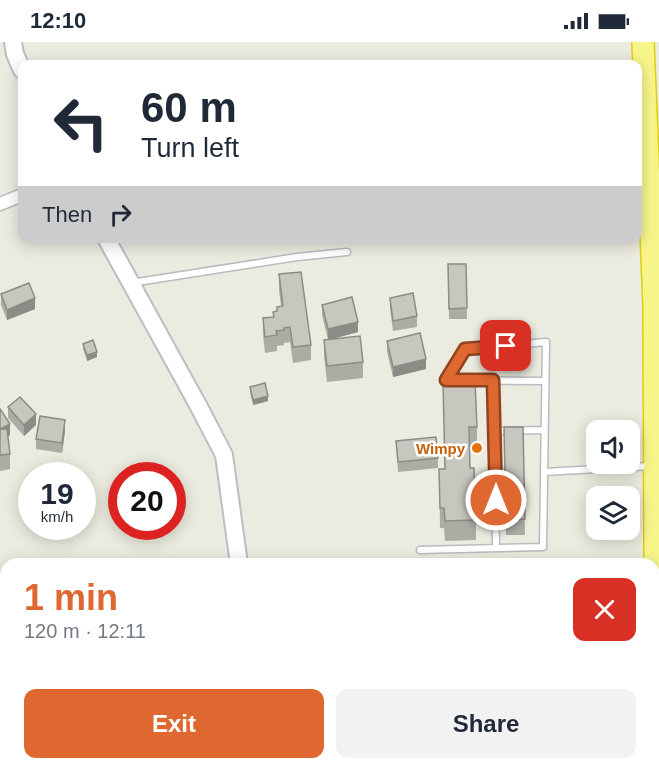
<!DOCTYPE html>
<meta charset="utf-8">
<style>
body{margin:0;font-family:Helvetica,sans-serif;background:#f2f2f3;color:#1f2937;height:100vh;display:flex;flex-direction:column;font-size:22px;white-space:nowrap}
*{box-sizing:border-box;margin:0}
p{font-size:20px;color:#747a83}
.icon{flex:none;width:33px;height:33px;fill:none;stroke:currentColor;stroke-width:2;stroke-linecap:round;stroke-linejoin:round}
.map{position:relative;flex:1;overflow:hidden}
.details{position:absolute;left:0px;top:516px;width:660px;height:212px;display:flex;flex-direction:column;background:#fff;border-radius:18px 18px 0 0;box-shadow:0 3px 15px #0003}
.details>*{flex:none}
.top-card{position:absolute;left:18px;top:18px;width:624px;height:183px;border-radius:12px;box-shadow:0 3px 15px #0003;background:#fff;color:#1f2937;overflow:hidden}
.tools{position:absolute;left:586px;top:378px;display:grid;gap:12px}
.tools a{display:grid;place-items:center;width:54px;height:54px;border-radius:12px;background:#fff;box-shadow:0 3px 15px #0003;font-size:30px}
.speed{position:absolute;left:18px;top:420px;display:flex;gap:12px;font-size:30px;font-weight:700;text-align:center}
.speed>*{display:grid;place-content:center;width:78px;height:78px;border-radius:50%;background:#fff;box-shadow:0 3px 15px #0003;line-height:1}
.speed small{font-size:15px;font-weight:400}
.speed .limit{border:9px solid #d22;background:#fff;color:#111}
.pin{position:absolute;display:grid;place-items:center;width:51px;height:51px;color:#fff;margin:-26px;border-radius:12px;box-shadow:0 3px 9px #0006}
.me{position:absolute;width:66px;margin:-33px;rotate:0deg;stroke-linejoin:round;filter:drop-shadow(0 0 4px #0008)}
.turn{display:flex;align-items:center;gap:21px;height:126px;padding:0 24px;font-size:27px}
.turn .icon{width:78px;height:78px;stroke-width:2.5}
.turn b{display:block;font-size:42px;line-height:51px}
.then{display:flex;align-items:center;height:57px;padding:0 24px;background:#0003;gap:12px;font-size:22px}
.round{display:grid;place-items:center;flex:none;width:63px;height:63px;border-radius:12px;background:#f2f2f3}
.headline{display:flex;align-items:center;justify-content:space-between;height:102px;padding:0 24px}
h1{font-size:36px;font-weight:800;line-height:45px;color:#df6831}
.primary-button{display:flex;gap:12px;margin-top:auto;padding:12px 24px}
.primary-button a{flex:1;height:69px;border-radius:12px;background:#df6831;color:#fff;font-size:24px;font-weight:800;line-height:69px;text-align:center}
.primary-button a+a{background:#f2f2f3;color:#1f2937}
.status{display:flex;justify-content:space-between;align-items:center;height:42px;padding:0 30px;background:#fff;direction:ltr}
.status svg{height:16px;fill:currentColor}
.map>svg:first-child{display:block}
</style>
<div class="status"><b>12:10</b><svg viewBox="0 0 49 12"><path d="M0 12V9h3v3zM5 12V6h3v6zM10 12V3h3v9zM15 12V0h3v12zM26 1h20v11H26zM47 4h2v5h-2z"/></svg></div>
<div class="map">
<svg width="659" height="727" viewBox="0 0 659 727">
<rect width="100%" height="100%" fill="#ebebdf"/>
<g fill="none" stroke-linecap="round" stroke-linejoin="round">
<g stroke="#babbc1" stroke-width="9">
<path id="lane" d="M131 241 297 215 347 210
M493 338 496 505
M495 389 544 388
M544 430 651 424
M420 508 543 505 546 300 465 307 445 338 544 339"/>
</g>
<g stroke="#babbc1" stroke-width="15">
<path id="street" d="M0 162 22 153
M182 722 183 727
M54 727 97 722"/>
</g>
<g stroke="#bcbdc5" stroke-width="20">
<path id="secondary" d="M13 0 15 12 22 28
M106 196 198 363 224 413 239 522
M264 722 265 727"/>
</g>
<g stroke="#dfcf0c" stroke-width="24">
<path id="highway" d="M643 0 654 262 656 727"/>
</g>
<use href="#lane" stroke="#fff" stroke-width="6"/>
<use href="#street" stroke="#fff" stroke-width="12"/>
<use href="#secondary" stroke="#fff" stroke-width="16"/>
<use href="#highway" stroke="#f7f58a" stroke-width="21"/>
</g>
<path fill="#acaba4" d="M448 222H466L467 277H449Z
M279 232 311 303V318L293 321 290 300 284 301V303L277 304V309L265 311 263 292V276L273 275 277 269V265L281 264 279 248Z
M1 252 35 267 7 278 1 263Z
M390 256 417 274V285L393 289 390 266Z
M322 263 358 290 328 298 363 320V336L327 340 324 314V298H328L322 273Z
M387 299 426 327 393 335 387 310Z
M83 302 97 315 87 319 83 307Z
M443 341 477 385V406H469L470 426 476 478V498L445 499 444 486H440L439 427H445Z
M250 345 268 359 253 363 250 350Z
M8 365 36 383 24 394 8 376Z
M0 367 10 393 8 394 10 412V427L0 429Z
M504 385H523L525 493H506Z
M65 389 62 411 36 407V397Z
M396 399 438 416V426L398 430Z"/>
<path fill="#8c8b86" d="M35 256V267L7 278V268Z
M358 280V290L328 298V287Z
M97 310V315L87 319V313Z
M426 317V327L393 335V325Z
M268 354V359L253 363V358Z
M36 372V383L24 394V383Z
M65 378V389L62 411V401Z
M10 382V393L0 399V388Z"/>
<path fill="#c8c7bf" stroke="#8c8b86" stroke-width="1.5" d="M448 222H466L467 266 449 267Z
M301 230 311 303 293 305 290 285 284 286V288L276 289 277 293 265 295 263 276 274 275 273 270 277 269V265L283 264 279 232Z
M29 241 35 256 7 268 1 252Z
M413 251 417 274 393 279 390 256Z
M352 255 358 280 328 287 322 263Z
M420 291 426 317 393 325 387 299Z
M360 294 363 320 327 324 324 298Z
M93 298 97 310 87 313 83 302Z
M475 340 477 385H469L470 426H474L476 478 445 479 444 466H440L439 427H445L443 341Z
M265 341 268 354 253 358 250 345Z
M20 355 36 372 24 383 8 365Z
M0 367 10 382 0 387Z
M40 374 65 378 62 401 36 397Z
M504 385H523L525 477 506 478Z
M0 387H7L10 412 0 413Z
M436 395 438 416 398 420 396 399Z
M148 723V727H127V725Z"/>
<g fill="none" stroke-linecap="round" stroke-linejoin="round">
<g stroke="#914420" stroke-width="15">
<path id="route" d="M496 458 493 338H446L465 307 506 304"/>
</g>
<use href="#route" stroke="#df6831" stroke-width="10"/>
</g>
<circle fill="#e8710a" stroke="#fff" stroke-width="2" cx="477" cy="406" r="6"/>
<g text-anchor="middle" dominant-baseline="central" stroke-width="5" stroke-linejoin="round" paint-order="stroke">
<g font-size="15" font-weight="bold" fill="#c56008" stroke="#fff" text-anchor="end">
<text x="465" y="406">Wimpy</text>
</g>
</g>
</svg>
<div class="tools">
<a><svg class="icon" aria-label="sound" viewBox="0 0 24 24"><path d="M4 9h4l5-4v14l-5-4H4zM17 9q2 3 0 6"/></svg></a>
<a><svg class="icon" aria-label="layers" viewBox="0 0 24 24"><path d="M12 4l9 5-9 5-9-5zM3 14l9 5 9-5"/></svg></a>
</div>
<div class="speed"><div>19<small>km/h</small></div><div class="limit">20</div></div>
<div class="pin" style="left:506px;top:304px;background:#d93025"><svg class="icon" aria-label="arrive" viewBox="0 0 24 24"><path d="M6 21V4h12l-3 4 3 4H6"/></svg></div>
<svg class="me" style="left:496px;top:458px" viewBox="-20 -20 40 40"><circle r="17" fill="#df6831" stroke="#fff" stroke-width="3"/><path d="M0-11L8 9 0 5-8 9z" fill="#fff"/></svg>
<div class="top-card">
<div class="turn"><svg class="icon" aria-label="left" viewBox="0 0 24 24"><path d="M17 20v-9H6M10 6l-5 5 5 5"/></svg><div><b>60 m</b>Turn left</div></div>
<div class="then">Then<svg class="icon" aria-label="right" viewBox="0 0 24 24"><path d="M7 20v-9h11M14 6l5 5-5 5"/></svg></div>
</div>
<section class="details">
<div class="headline"><div><h1>1 min</h1><p>120 m · 12:11</p></div><a class="round" style="background:#d93025;color:#fff"><svg class="icon" aria-label="close" viewBox="0 0 24 24"><path d="M6 6l12 12M18 6L6 18"/></svg></a></div>
<div class="primary-button"><a>Exit</a><a>Share</a></div>
</section>
</div>
